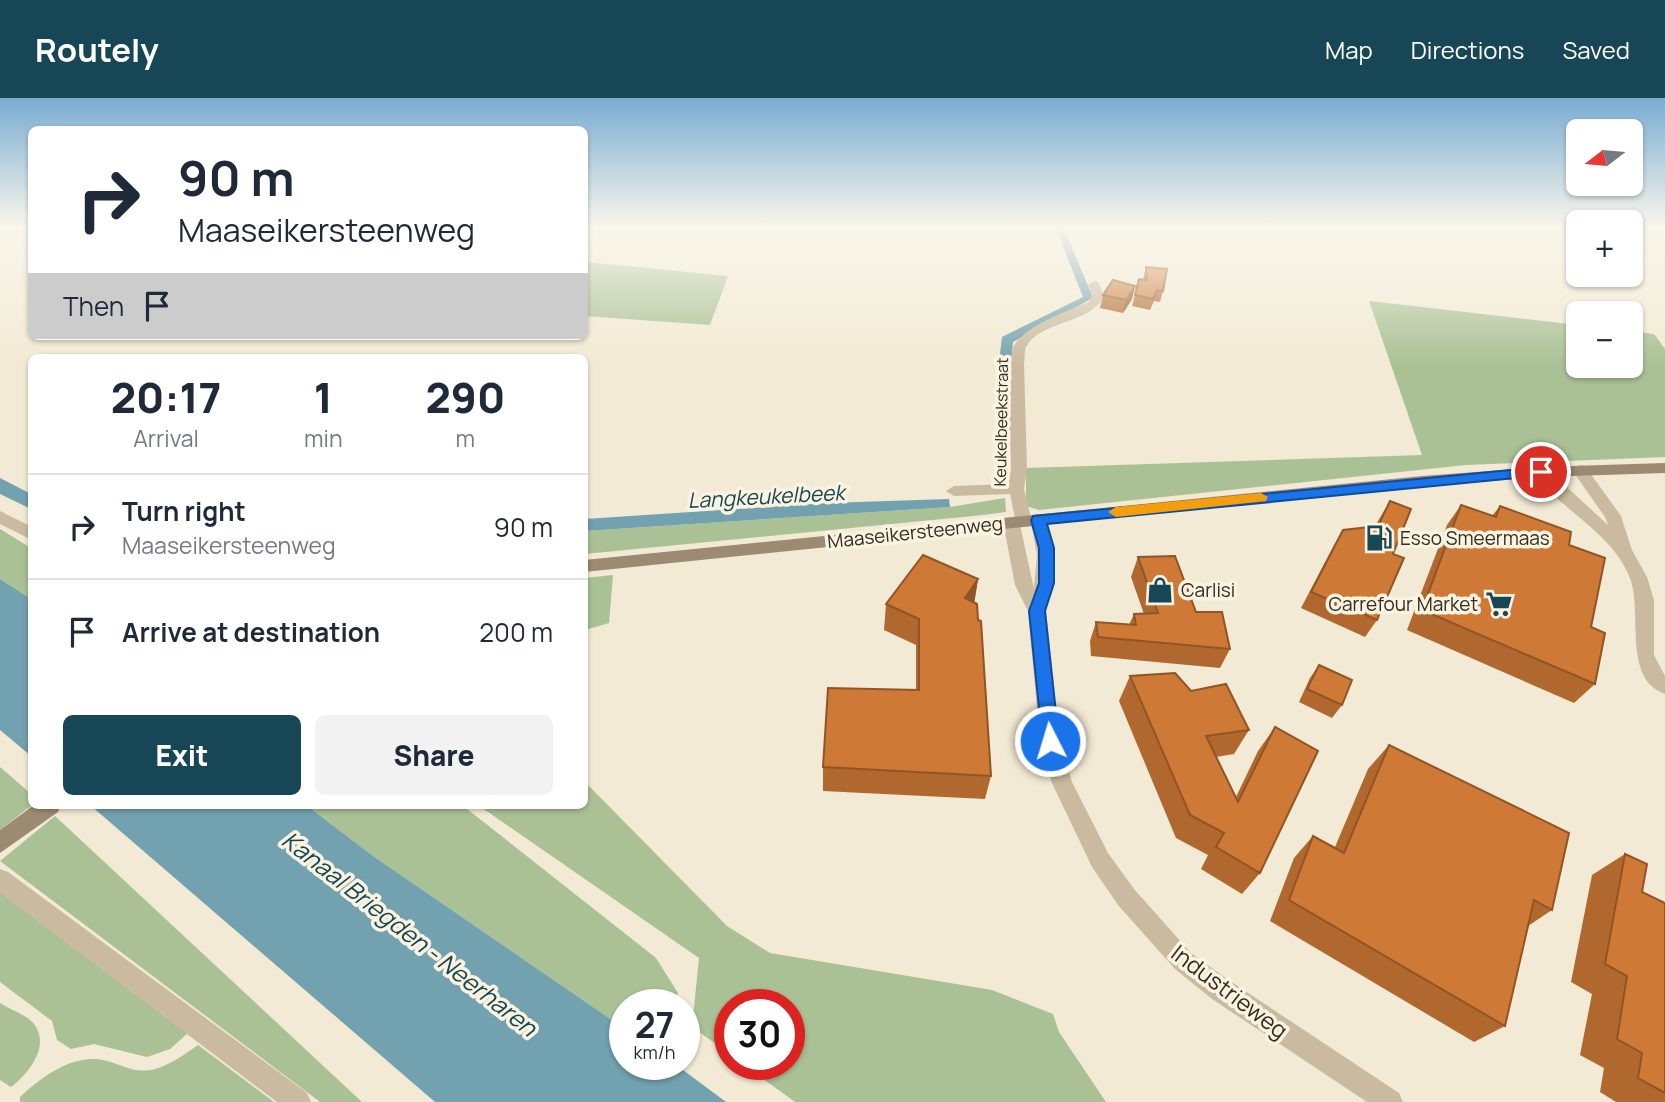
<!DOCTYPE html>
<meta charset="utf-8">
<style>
body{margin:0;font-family:Manrope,sans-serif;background:#f2f2f3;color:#1f2937;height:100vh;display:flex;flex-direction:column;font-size:26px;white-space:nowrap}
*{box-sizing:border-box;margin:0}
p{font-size:23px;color:#747a83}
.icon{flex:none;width:38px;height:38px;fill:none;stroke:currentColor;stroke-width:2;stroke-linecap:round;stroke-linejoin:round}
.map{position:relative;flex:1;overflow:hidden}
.sheet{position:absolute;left:28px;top:256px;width:560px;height:455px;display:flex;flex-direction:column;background:#fff;border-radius:10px;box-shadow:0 2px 5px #0004}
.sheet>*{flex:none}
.banner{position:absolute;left:28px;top:28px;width:560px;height:214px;border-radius:10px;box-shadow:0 2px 5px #0004;background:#fff;color:#1f2937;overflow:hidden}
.needle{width:46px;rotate:254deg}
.tools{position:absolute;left:1566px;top:21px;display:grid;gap:14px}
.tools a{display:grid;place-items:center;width:77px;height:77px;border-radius:10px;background:#fff;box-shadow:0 2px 5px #0004;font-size:35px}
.speed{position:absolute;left:609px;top:891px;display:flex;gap:14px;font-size:35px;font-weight:700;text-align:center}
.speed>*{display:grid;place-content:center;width:91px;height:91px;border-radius:50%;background:#fff;box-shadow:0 2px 5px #0004;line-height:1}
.speed small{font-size:18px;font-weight:400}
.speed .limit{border:10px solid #d22;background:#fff;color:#111}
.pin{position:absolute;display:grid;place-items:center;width:60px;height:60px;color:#fff;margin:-30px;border:4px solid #fff;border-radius:50%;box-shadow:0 2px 7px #0007}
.me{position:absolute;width:77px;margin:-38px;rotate:355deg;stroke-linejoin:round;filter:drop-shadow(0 0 5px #0008)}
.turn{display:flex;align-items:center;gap:24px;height:147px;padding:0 35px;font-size:32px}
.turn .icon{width:91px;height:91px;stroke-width:2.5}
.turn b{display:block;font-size:49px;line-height:60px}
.then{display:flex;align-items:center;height:66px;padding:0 35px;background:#0003;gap:14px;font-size:26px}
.eta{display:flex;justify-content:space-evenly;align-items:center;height:119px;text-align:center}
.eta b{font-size:42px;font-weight:800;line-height:49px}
.action{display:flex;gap:14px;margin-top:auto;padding:14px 35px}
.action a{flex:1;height:80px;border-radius:10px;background:#174656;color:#fff;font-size:28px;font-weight:800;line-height:80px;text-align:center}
.action a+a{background:#f2f2f3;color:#1f2937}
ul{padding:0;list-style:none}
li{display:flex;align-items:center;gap:21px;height:105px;padding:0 35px;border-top:2px solid #e0e1e3}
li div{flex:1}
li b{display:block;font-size:26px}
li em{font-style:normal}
header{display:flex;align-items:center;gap:42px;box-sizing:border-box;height:98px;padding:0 35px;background:#174656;color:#fff}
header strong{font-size:33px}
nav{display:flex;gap:38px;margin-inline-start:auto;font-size:24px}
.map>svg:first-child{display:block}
</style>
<header>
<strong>Routely</strong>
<nav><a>Map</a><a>Directions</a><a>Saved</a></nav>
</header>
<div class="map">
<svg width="1665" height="1004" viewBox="0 0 1665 1004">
<rect width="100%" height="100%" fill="#f2ead4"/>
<path fill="#a9c194" d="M584 164H585L728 178 710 227 585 218Z
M1369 203 1578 227V268H1631V233L1654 236 1665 251V359L1466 367 1039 412 1026 408V370L1422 357Z
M1005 400 1006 414 983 417 585 456V433L950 409Z
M0 431 31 450V501L0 481Z
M613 477 609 525 585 532V480Z
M0 669 31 696 32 707 0 732Z
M585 684 727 828 770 855 992 892 1053 916 1059 934 1106 1004H795L743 966H789V906H730V956L692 929 699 860 478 707H584Z
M306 707H462L656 860 678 895 675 906H625V931L373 758Z
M55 718 362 1004H320L0 763Z
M0 793 188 935 170 951 147 959 94 946 71 951 57 942 52 923 0 884Z
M0 905C9 911 27 917 34 926 51 948 28 976 11 989L0 982Z
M198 947 274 1004H20V999C42 979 74 954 107 963 126 968 134 976 155 971 170 967 185 956 198 947Z"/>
<path fill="#72a1b0" d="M1055 128H1063L1093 200 1013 244 1011 267 1016 332H1004L999 264 1002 239 1083 199Z
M0 380 31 396V411L0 396Z
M949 401 950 409 585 433V421L827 405Z
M0 481 31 501V658L0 632Z
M90 707H306L373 758 625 931V966H675L726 1004H435Z"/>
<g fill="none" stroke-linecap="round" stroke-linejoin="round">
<path fill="#cabba0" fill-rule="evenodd" d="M0 128H7L0 133Z
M1094 183 1098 184 1104 198C1091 226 1039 223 1026 249 1024 254 1025 261 1024 266L1027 370 1024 391 1031 420 1038 416 1044 418 1054 457V478L1046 513 1060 643 1072 684 1108 755 1134 791 1191 855 1230 883 1399 995 1403 1004H1367L1212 901 1175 871 1118 807 1092 769 1052 685 1040 643 1028 513 1015 487 1003 424 1005 420H1015L1010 396 954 398 946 393 954 388 1009 386 1011 370C1011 347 1005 263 1015 246 1027 227 1068 213 1089 204L1092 198 1088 187ZM1031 425 1037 457 1034 491 1020 427Z
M1580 367 1585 368 1621 418 1632 452 1647 479 1654 502V557L1665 578V596C1622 581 1643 514 1630 480 1612 434 1561 413 1533 374L1536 370H1546L1608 427 1605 419 1572 372Z
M0 413 32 429V442L0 426Z
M0 771 8 774 307 995 311 1004H277L0 795Z"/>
<path fill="#9d8a72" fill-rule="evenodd" d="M1665 365V375L1541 379 1422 388 584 474V462L1422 378 1541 369Z
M34 707H61L58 714 0 755V732Z"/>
</g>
<path fill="#b1682e" d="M1146 169 1163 193 1160 204 1154 203 1150 212 1132 208 1139 181H1143Z
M1135 188 1132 201 1123 215 1100 210 1103 197Z
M1390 403 1393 456 1377 522 1365 539 1301 510 1333 449 1343 432 1375 428Z
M1461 407 1492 418 1500 408 1569 447 1591 529 1595 586 1574 605 1407 532 1447 427Z
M1138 459 1196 514 1230 551 1220 570 1091 558 1090 543 1096 524 1129 527 1134 516H1144L1131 479Z
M978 481 974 504 991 678 985 701 823 693V669L916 592V547L884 532 886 506Z
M1319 567 1342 607 1332 620 1299 604 1310 580Z
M1130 578 1191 593 1249 632 1234 656 1216 659 1236 699 1258 653 1275 629 1260 775 1242 796 1201 771 1208 757 1176 740 1119 603Z
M1389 647 1552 812 1528 828 1505 928 1474 944 1270 823 1294 760 1313 738 1335 749 1368 671Z
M1625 756 1642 794 1665 805V1004H1616L1600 994 1604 970 1580 957 1592 896 1571 884 1592 777Z"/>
<path fill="#905526" d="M1135 188 1132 201 1123 215 1126 202Z
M978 481 974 507 965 500Z"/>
<path fill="#ce7936" stroke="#905526" stroke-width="2" d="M1146 169 1167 171 1163 193 1157 192 1153 201 1135 197 1139 181 1147 182Z
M1113 182 1135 188 1126 202 1103 197Z
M1390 403 1411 411 1393 456 1404 460 1377 522 1311 494 1343 432 1378 428Z
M1461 407 1496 419 1500 408 1571 434 1569 447 1605 460 1591 529 1605 535 1595 586 1422 512Z
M923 457 978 481 965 500 977 506 978 522 981 523 991 678 823 669 828 590 919 592V521L886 506Z
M1175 458 1196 514H1222L1230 551 1098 539 1096 524 1136 527 1134 516 1158 515 1138 459Z
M1319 567 1352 582 1342 607 1307 591Z
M1175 575 1191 593 1226 586 1249 632 1206 638 1238 704 1275 629 1318 653 1260 775 1216 749 1224 735 1190 717 1130 578Z
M1389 647 1569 735 1552 812 1534 802 1505 928 1289 802 1313 738 1344 755Z
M1625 756 1647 766 1642 794 1665 805V995L1638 980 1642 955 1617 941 1627 878 1605 866Z"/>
<linearGradient id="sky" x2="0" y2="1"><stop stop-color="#79acd2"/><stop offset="0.48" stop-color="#f9f6ec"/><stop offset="1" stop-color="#f9f6ec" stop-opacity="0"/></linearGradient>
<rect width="1665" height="268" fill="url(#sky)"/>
<path fill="#1a73e8" stroke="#114b97" stroke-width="2" d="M1541 369 1546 370V377L1047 426 1054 450V485L1045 513 1059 643 1056 649 1050 651 1043 649 1029 513 1039 485V450L1031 422 1033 418Z"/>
<path fill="#f59e0b" d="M1261 395 1268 399 1266 403 1116 419 1108 414 1116 409Z"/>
<defs>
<g id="fuel-bare" transform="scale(2.1)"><path d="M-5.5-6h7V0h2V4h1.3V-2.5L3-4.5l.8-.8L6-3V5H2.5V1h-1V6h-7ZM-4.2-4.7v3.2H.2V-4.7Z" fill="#174656" stroke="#faf3e0" stroke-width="2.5" paint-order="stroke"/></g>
<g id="shop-bare" transform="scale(2.1)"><path d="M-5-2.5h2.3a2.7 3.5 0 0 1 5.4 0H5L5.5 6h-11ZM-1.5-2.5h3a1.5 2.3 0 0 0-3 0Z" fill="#174656" stroke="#faf3e0" stroke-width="2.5" paint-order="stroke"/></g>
<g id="supermarket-bare" transform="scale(2.1)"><path d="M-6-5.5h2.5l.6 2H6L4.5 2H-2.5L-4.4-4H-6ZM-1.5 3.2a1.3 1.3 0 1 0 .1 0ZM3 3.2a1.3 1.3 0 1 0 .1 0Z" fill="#174656" stroke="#faf3e0" stroke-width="2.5" paint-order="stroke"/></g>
</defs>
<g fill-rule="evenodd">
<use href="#fuel-bare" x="1379" y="440"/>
<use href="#shop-bare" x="1160" y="492"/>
<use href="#supermarket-bare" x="1499" y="506"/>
</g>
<g text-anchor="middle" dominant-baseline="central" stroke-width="7" stroke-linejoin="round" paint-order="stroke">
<g font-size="16" fill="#332c24" stroke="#faf3e0">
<text transform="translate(1001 324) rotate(-89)">Keukelbeekstraat</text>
</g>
<g font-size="19" fill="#332c24" stroke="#faf3e0">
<text transform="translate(915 434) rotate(-6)">Maaseikersteenweg</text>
</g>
<g font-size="19" fill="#332c24" stroke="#faf3e0" text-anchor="start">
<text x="1400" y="440">Esso Smeermaas</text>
<text x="1181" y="492">Carlisi</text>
<text x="1478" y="506" text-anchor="end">Carrefour Market</text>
</g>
<g font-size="21" font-style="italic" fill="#174656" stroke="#faf3e0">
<text transform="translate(766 398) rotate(-3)">Langkeukelbeek</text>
</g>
<g font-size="23" fill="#332c24" stroke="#faf3e0">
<text transform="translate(1230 893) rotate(37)">Industrieweg</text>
</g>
<g font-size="24" font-style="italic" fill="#174656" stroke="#faf3e0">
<text transform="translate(410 835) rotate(38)">Kanaal Briegden - Neerharen</text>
</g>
</g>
</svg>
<div class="tools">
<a><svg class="needle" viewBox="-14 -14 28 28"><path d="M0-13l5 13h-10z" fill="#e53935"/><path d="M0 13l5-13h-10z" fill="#747a83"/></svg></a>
<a>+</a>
<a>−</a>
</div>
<div class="speed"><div>27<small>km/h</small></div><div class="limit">30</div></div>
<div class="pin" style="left:1541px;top:374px;background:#d93025"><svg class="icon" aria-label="arrive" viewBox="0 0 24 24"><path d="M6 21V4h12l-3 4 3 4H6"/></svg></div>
<svg class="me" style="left:1050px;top:643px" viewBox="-20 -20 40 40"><circle r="17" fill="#1a73e8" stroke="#fff" stroke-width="3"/><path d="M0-11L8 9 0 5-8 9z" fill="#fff"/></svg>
<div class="banner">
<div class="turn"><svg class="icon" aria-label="right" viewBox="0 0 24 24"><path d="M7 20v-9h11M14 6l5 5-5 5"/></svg><div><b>90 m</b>Maaseikersteenweg</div></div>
<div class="then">Then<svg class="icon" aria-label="arrive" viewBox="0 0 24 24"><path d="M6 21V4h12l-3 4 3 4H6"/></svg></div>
</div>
<section class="sheet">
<div class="eta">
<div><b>20:17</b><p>Arrival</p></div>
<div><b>1</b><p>min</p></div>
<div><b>290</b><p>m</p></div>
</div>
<ul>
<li><svg class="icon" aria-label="right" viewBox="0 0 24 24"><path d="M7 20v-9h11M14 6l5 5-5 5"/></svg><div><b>Turn right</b><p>Maaseikersteenweg</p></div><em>90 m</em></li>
<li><svg class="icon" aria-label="arrive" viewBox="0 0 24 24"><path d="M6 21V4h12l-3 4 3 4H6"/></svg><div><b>Arrive at destination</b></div><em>200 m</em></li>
</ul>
<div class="action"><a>Exit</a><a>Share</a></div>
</section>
</div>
